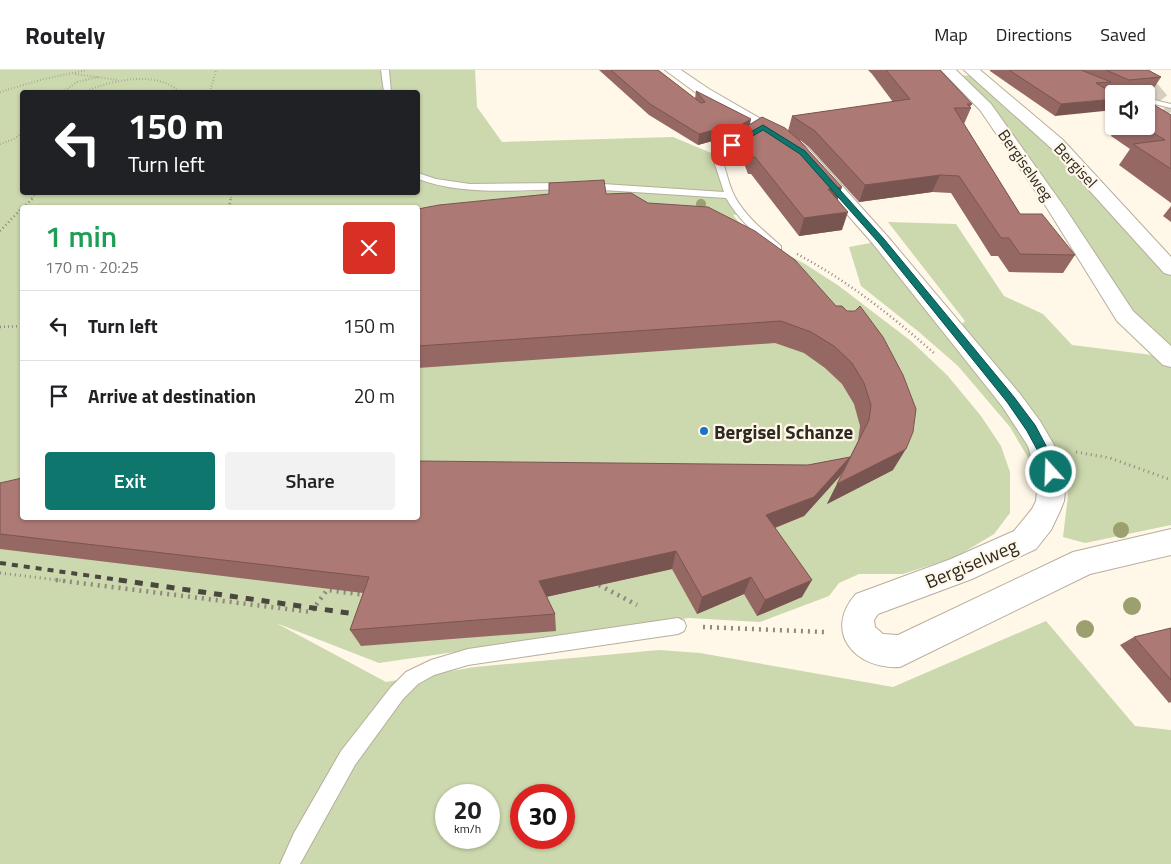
<!DOCTYPE html>
<meta charset="utf-8">
<style>
body{margin:0;font-family:"Titillium Web",sans-serif;background:#f2f2f2;color:#202124;height:100vh;display:flex;flex-direction:column;font-size:19px;white-space:nowrap}
*{box-sizing:border-box;margin:0}
p{font-size:16px;color:#757577}
.icon{flex:none;width:28px;height:28px;fill:none;stroke:currentColor;stroke-width:2;stroke-linecap:round;stroke-linejoin:round}
.map{position:relative;flex:1;overflow:hidden}
.sheet{position:absolute;left:20px;top:135px;width:400px;height:315px;display:flex;flex-direction:column;background:#fff;border-radius:5px;box-shadow:0 1px 4px #0004}
.sheet>*{flex:none}
.banner{position:absolute;left:20px;top:20px;width:400px;height:105px;border-radius:5px;box-shadow:0 1px 4px #0004;background:#202124;color:#fff;overflow:hidden}
.tools{position:absolute;left:1105px;top:15px;display:grid;gap:10px}
.tools a{display:grid;place-items:center;width:50px;height:50px;border-radius:5px;background:#fff;box-shadow:0 1px 4px #0004;font-size:25px}
.speed{position:absolute;left:435px;top:714px;display:flex;gap:10px;font-size:25px;font-weight:700;text-align:center}
.speed>*{display:grid;place-content:center;width:65px;height:65px;border-radius:50%;background:#fff;box-shadow:0 1px 4px #0004;line-height:1}
.speed small{font-size:12px;font-weight:400}
.speed .limit{border:8px solid #d22;background:#fff;color:#111}
.pin{position:absolute;display:grid;place-items:center;width:42px;height:42px;color:#fff;margin:-21px;border-radius:10px;box-shadow:0 2px 8px #0006}
.me{position:absolute;width:55px;margin:-28px;rotate:340deg;stroke-linejoin:round;filter:drop-shadow(0 0 4px #0008)}
.turn{display:flex;align-items:center;gap:18px;height:105px;padding:0 25px;font-size:22px}
.turn .icon{width:65px;height:65px;stroke-width:2.5}
.turn b{display:block;font-size:35px;line-height:42px}
.round{display:grid;place-items:center;flex:none;width:52px;height:52px;border-radius:5px;background:#f2f2f2}
.summary{display:flex;align-items:center;justify-content:space-between;height:85px;padding:0 25px}
h1{font-size:30px;font-weight:600;line-height:38px;color:#1e9e55}
.action{display:flex;gap:10px;margin-top:auto;padding:10px 25px}
.action a{flex:1;height:58px;border-radius:5px;background:#0f766e;color:#fff;font-size:20px;font-weight:600;line-height:58px;text-align:center}
.action a+a{background:#f2f2f2;color:#202124}
ul{padding:0;list-style:none}
li{display:flex;align-items:center;gap:15px;height:70px;padding:0 25px;border-top:1px solid #e0e0e0}
li div{flex:1}
li b{display:block;font-size:19px}
li em{font-style:normal}
header{display:flex;align-items:center;gap:30px;box-sizing:border-box;height:70px;padding:0 25px;background:#fff;border-bottom:1px solid #e0e0e0}
header strong{font-size:24px}
nav{display:flex;gap:28px;margin-inline-start:auto;font-size:18px}
.map>svg:first-child{display:block}
</style>
<header>
<strong>Routely</strong>
<nav><a>Map</a><a>Directions</a><a>Saved</a></nav>
</header>
<div class="map">
<svg width="1171" height="794" viewBox="0 0 1171 794">
<rect width="100%" height="100%" fill="#fff7e8"/>
<path fill="#ccd8ad" fill-rule="evenodd" d="M0 0H475L477 37 502 72 673 67 716 85 742 144 733 145 748 163 805 194 839 216 911 271 947 305 981 346 1001 376 1010 402V443L994 464 956 487 903 504H859L839 513 829 526 760 552 689 548 379 593 276 553 386 612 475 597 659 580 700 583 893 617 1046 551 1135 656 1171 660V794H0ZM22 22H418V122H22ZM22 138H418V448H22ZM446 725H489V768H446ZM521 725H564V768H521Z
M979 5 1171 199V289L1125 246 1056 138 955 6Z
M888 152 956 154 1004 226 1043 244 1072 275 1160 286 1171 297V455L1085 473 1063 467 1068 426 1060 387 1038 353 961 255 965 251Z
M881 171 1051 402 1030 391 1010 357 958 296 919 262 861 216 849 177Z"/>
<g fill="none" stroke-linecap="round" stroke-linejoin="round">
<path stroke="#d5cec1" stroke-width="16" stroke-dasharray="16 8" stroke-linecap="butt" d="M1135 0 1171 42"/>
<g stroke="#b7ae9c" stroke-width="2">
<path id="service" d="M381 0H389L391 22H384Z
M1063 0H1072L1106 17 1125 24C1104 24 1080 14 1063 0Z
M1146 28 1171 34V38L1146 32Z
M747 63 754 65 721 86C726 99 728 114 735 127 746 147 764 161 781 176V180H773C756 164 738 149 726 128L588 119 583 116 588 113 724 122 712 85Z
M418 103 436 109 470 114 566 113 571 116 566 119C517 120 465 126 418 109Z
M678 548 684 551 686 556 684 561 678 564 468 595 434 605 418 614 403 629 355 695 300 794H280L294 763 341 681 391 617 406 602 431 590 468 579Z"/>
</g>
<g stroke="#b7ae9c" stroke-width="2">
<path id="minor" d="M665 0H681L709 19 794 68 809 79 888 167 1020 324 1040 351 1054 375 1066 411 1064 431 1060 441 1051 460 1036 479 972 509 878 544 874 550 875 557 883 564 898 565 1073 482 1171 459V485L1090 504 900 597C856 600 822 562 856 524L951 489 1014 461 1032 439 1036 431 1038 411 1028 376 1002 336 874 175 797 87 782 74 699 25Z
M941 0H956L991 34 1065 138 1133 241 1171 276V297L1163 295 1117 251 1047 138 980 40Z
M964 0H980L1063 70 1171 187V205L1164 203 1051 78Z"/>
</g>
<path stroke="#8e887e" stroke-width="2" stroke-dasharray="0.5 2.5" stroke-linecap="butt" d="M75 4 118 10
M0 22 44 9 87 0
M62 22 77 12 98 7
M84 22C111 10 158 0 179 22
M210 22 216 0
M0 74 14 69 22 63
M32 128 38 122
M231 128 232 122"/>
<path stroke="#8e887e" stroke-width="2.5" stroke-dasharray="1 3" stroke-linecap="butt" d="M23 138 34 127
M229 138 231 127
M0 161 22 138
M797 184C848 211 892 246 935 284
M0 257 22 256"/>
<path stroke="#8e887e" stroke-width="3" stroke-dasharray="1 4" stroke-linecap="butt" d="M1076 382 1110 388 1171 410
M0 503 66 511"/>
<path stroke="#8e887e" stroke-width="4.5" stroke-dasharray="2 5" stroke-linecap="butt" d="M56 510 311 542 327 520 365 525
M599 515 637 535
M703 557 824 562"/>
<use href="#service" fill="#fff" fill-rule="evenodd"/>
<use href="#minor" fill="#fff" fill-rule="evenodd"/>
<path stroke="#4b473f" stroke-width="4" stroke-dasharray="6 6" stroke-linecap="butt" d="M0 493 127 511"/>
<path stroke="#4b473f" stroke-width="5" stroke-dasharray="8 8" stroke-linecap="butt" d="M119 510 369 546"/>
</g>
<g fill="#9ba06e">
<circle cx="701" cy="134" r="5"/>
<circle cx="1121" cy="460" r="8"/>
<circle cx="1132" cy="536" r="9"/>
<circle cx="1085" cy="559" r="9"/>
</g>
<path fill="#956864" d="M599 0H658L695 29 696 21 750 55 788 61 792 46 893 32 872 4 868 0H940L972 34 970 37 971 38 964 54 1020 144 1075 185 1063 203 1009 202 998 186H991L951 123 932 122 859 132 810 78 800 70 838 130 842 160 799 166 751 104H748L745 96 733 81 735 68 727 73 723 68 698 75 649 45Z
M990 0H1148L1161 7 1154 18 1123 21 1109 15 1106 20 1055 46 990 1Z
M1171 45V133L1119 95 1130 79 1111 66 1117 56H1146Z
M606 124 648 133 836 236H842L893 400 827 434 844 400 840 406 804 446 775 458 802 527 757 546 744 524 697 544 672 499 546 527 555 544 556 561 361 576 350 560 363 523 0 479V413L808 395 850 387 858 371 860 356 854 334 842 314 825 298 804 283 775 273 418 298V139Z
M1171 136V152L1163 146Z
M1171 558V632L1169 633 1120 575 1134 567Z"/>
<path fill="#795551" d="M1114 29V40L1055 46 1061 34Z
M751 49 749 60 736 63 735 68 727 73 729 62Z
M725 57 723 68 698 75 699 64Z
M940 105 932 122 859 132 865 115Z
M842 117 836 135 828 119Z
M848 142 842 160 799 166 804 148Z
M906 379 893 400 827 434 837 414Z
M850 387 840 406 804 446 759 464 766 445Z
M676 481 672 499 541 528 539 511Z
M751 507 744 524 697 544 702 527Z
M812 510 802 527 757 546 765 530Z"/>
<path fill="#ad7974" stroke="#795551" d="M611 0H658L701 33 705 32 696 21 751 49 729 62 725 57 699 64 650 34Z
M886 0H940L972 34H967L971 38H954L1020 144H1042L1075 185 1020 184 1009 168H1001L959 106 940 105 865 115 815 61 792 46 910 29Z
M1009 0H1081L1111 12 1096 13 1114 24V29L1061 34Z
M1106 0H1148L1161 7 1129 10Z
M1146 30 1171 45V99L1133 74 1165 70 1142 56H1146Z
M762 47 785 58 800 71 842 117 828 119 848 142 804 148 755 87H751L748 79 736 63Z
M604 110 606 124 631 123 648 133 708 137 755 161 795 190 836 236H842L847 241H855L860 236 883 267 903 305 916 339 913 362 906 379 837 414 869 350 871 335 864 313 852 293 834 276 811 262 781 251 418 276V139L439 135 549 124V113Z
M850 387 814 427 766 445 812 510 765 530 751 507 702 527 676 481 539 511 555 544 350 560 369 507 0 464V413L22 408V448H418V391L808 395Z
M1171 558V610L1134 567Z"/>
<path fill="#0f766e" stroke="#0a4d48" d="M763 55 805 81 884 169 1014 327 1035 355 1051 385 1056 402 1055 405H1047L1040 385 1027 361 1007 332 878 172 800 84 763 60 734 77 728 75Z"/>
<circle fill="#1974c1" stroke="#fff7e8" stroke-width="2" cx="704" cy="361" r="5"/>
<g text-anchor="middle" dominant-baseline="central" stroke-width="4.5" stroke-linejoin="round" paint-order="stroke">
<g font-size="16" fill="#2e2a23" stroke="#fff7e8">
<text transform="translate(1026 95) rotate(55)">Bergiselweg</text>
<text transform="translate(1076 95) rotate(47)">Bergisel</text>
</g>
<g font-size="19" font-weight="bold" fill="#2e2a23" stroke="#fff7e8" text-anchor="start">
<text x="714" y="361">Bergisel Schanze</text>
</g>
<g font-size="19" fill="#2e2a23" stroke="#fff7e8">
<text transform="translate(971 493) rotate(-23)">Bergiselweg</text>
</g>
</g>
</svg>
<div class="tools">
<a><svg class="icon" aria-label="sound" viewBox="0 0 24 24"><path d="M4 9h4l5-4v14l-5-4H4zM17 9q2 3 0 6"/></svg></a>
</div>
<div class="speed"><div>20<small>km/h</small></div><div class="limit">30</div></div>
<div class="pin" style="left:732px;top:75px;background:#d93025"><svg class="icon" aria-label="arrive" viewBox="0 0 24 24"><path d="M6 21V4h12l-3 4 3 4H6"/></svg></div>
<svg class="me" style="left:1051px;top:402px" viewBox="-20 -20 40 40"><circle r="17" fill="#0f766e" stroke="#fff" stroke-width="3"/><path d="M0-11L8 9 0 5-8 9z" fill="#fff"/></svg>
<div class="banner">
<div class="turn"><svg class="icon" aria-label="left" viewBox="0 0 24 24"><path d="M17 20v-9H6M10 6l-5 5 5 5"/></svg><div><b>150 m</b>Turn left</div></div>
</div>
<section class="sheet">
<div class="summary"><div><h1>1 min</h1><p>170 m · 20:25</p></div><a class="round" style="background:#d93025;color:#fff"><svg class="icon" aria-label="close" viewBox="0 0 24 24"><path d="M6 6l12 12M18 6L6 18"/></svg></a></div>
<ul>
<li><svg class="icon" aria-label="left" viewBox="0 0 24 24"><path d="M17 20v-9H6M10 6l-5 5 5 5"/></svg><div><b>Turn left</b></div><em>150 m</em></li>
<li><svg class="icon" aria-label="arrive" viewBox="0 0 24 24"><path d="M6 21V4h12l-3 4 3 4H6"/></svg><div><b>Arrive at destination</b></div><em>20 m</em></li>
</ul>
<div class="action"><a>Exit</a><a>Share</a></div>
</section>
</div>
